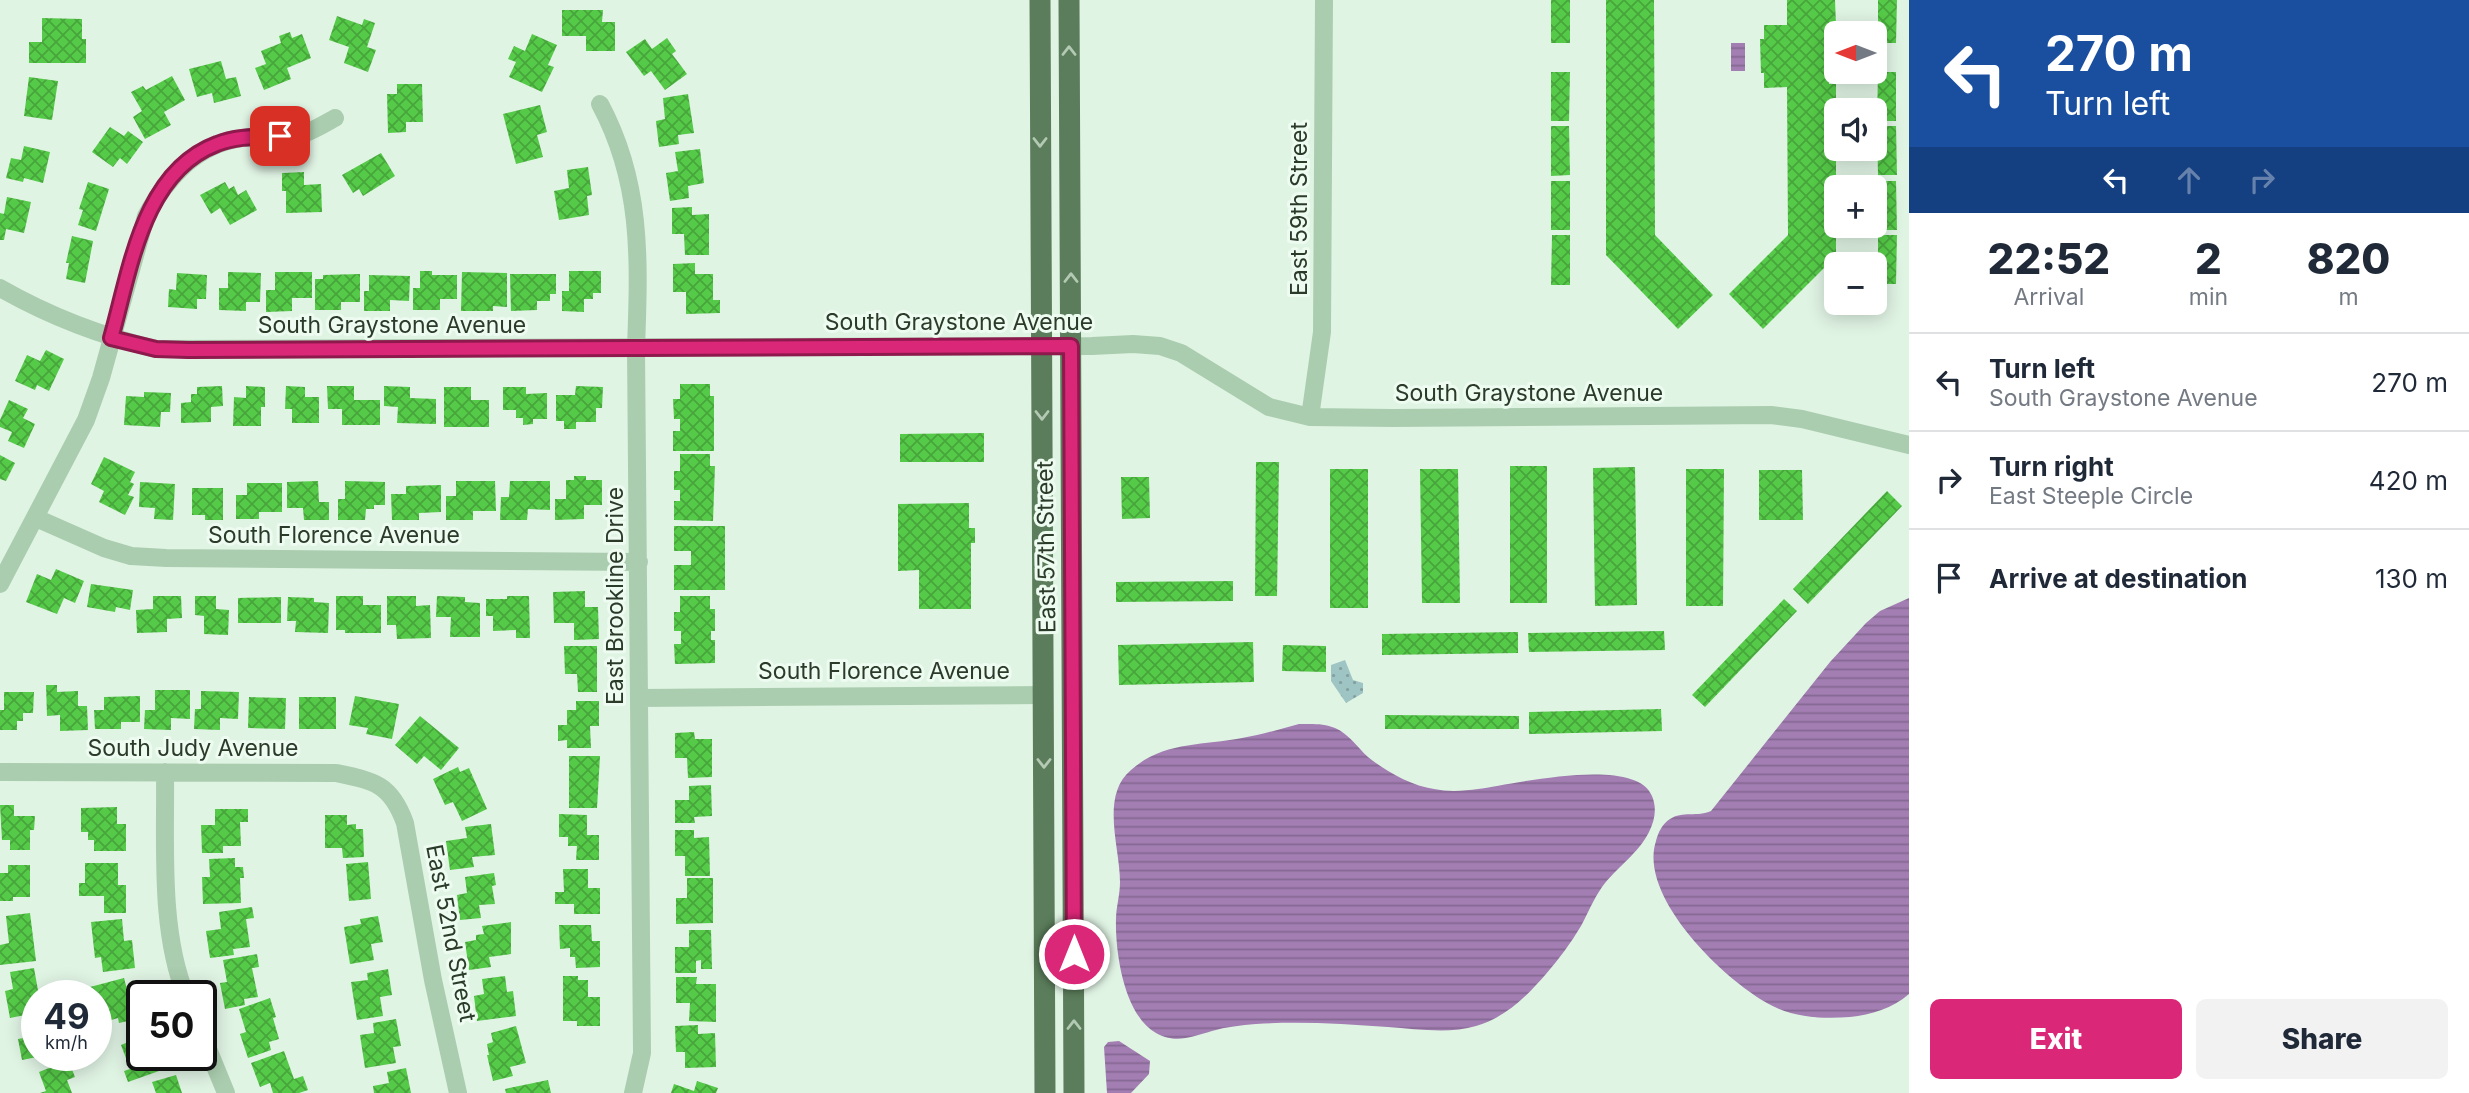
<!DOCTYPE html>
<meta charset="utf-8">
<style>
body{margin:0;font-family:Inter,sans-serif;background:#f2f2f3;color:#1f2937;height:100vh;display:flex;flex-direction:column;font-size:26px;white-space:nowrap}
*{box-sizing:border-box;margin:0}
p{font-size:23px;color:#747a83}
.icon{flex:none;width:38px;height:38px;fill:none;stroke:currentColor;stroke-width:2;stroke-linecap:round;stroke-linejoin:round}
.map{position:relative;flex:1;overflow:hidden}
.side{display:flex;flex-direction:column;background:#fff;width:560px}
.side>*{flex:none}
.banner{background:#1a4fa0;color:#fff;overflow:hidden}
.needle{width:46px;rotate:270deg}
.fabs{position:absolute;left:1824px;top:21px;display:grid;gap:14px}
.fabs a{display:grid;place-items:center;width:63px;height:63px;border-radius:10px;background:#fff;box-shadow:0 4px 18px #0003;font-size:35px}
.speed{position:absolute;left:21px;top:980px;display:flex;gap:14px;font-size:35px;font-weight:700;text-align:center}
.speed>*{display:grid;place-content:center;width:91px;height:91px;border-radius:50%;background:#fff;box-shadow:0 4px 18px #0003;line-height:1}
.speed small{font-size:18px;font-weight:400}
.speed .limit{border:4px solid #111;border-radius:10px;background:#fff;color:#111}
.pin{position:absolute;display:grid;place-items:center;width:60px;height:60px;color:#fff;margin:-30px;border-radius:14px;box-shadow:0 4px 10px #0006}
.me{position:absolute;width:77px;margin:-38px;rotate:0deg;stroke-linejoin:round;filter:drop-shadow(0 0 5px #0008)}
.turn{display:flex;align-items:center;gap:24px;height:147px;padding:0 21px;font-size:32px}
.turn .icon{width:91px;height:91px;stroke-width:2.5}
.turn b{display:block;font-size:49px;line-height:60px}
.lanes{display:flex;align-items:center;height:66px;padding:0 21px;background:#0003;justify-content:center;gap:35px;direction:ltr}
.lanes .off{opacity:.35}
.eta{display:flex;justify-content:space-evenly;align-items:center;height:119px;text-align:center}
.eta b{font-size:42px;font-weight:800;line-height:49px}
.button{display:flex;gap:14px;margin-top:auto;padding:14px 21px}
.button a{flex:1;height:80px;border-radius:10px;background:#db2777;color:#fff;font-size:28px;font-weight:800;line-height:80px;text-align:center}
.button a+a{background:#f2f2f3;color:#1f2937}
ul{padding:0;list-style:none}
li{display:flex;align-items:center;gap:21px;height:98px;padding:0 21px;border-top:2px solid #e0e1e3}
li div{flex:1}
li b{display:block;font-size:26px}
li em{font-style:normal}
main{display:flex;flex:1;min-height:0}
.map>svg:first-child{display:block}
</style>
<main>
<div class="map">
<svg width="1909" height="1093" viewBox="0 0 1909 1093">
<defs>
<pattern id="park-dots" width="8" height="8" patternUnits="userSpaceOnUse" patternTransform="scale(1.75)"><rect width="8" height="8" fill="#9fc4c4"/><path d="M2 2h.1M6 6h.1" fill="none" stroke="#82a09f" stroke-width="1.8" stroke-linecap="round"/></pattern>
<pattern id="water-rules" width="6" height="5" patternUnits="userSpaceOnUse" patternTransform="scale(1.75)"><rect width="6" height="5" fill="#a37eb3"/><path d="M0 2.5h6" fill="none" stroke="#856892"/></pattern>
<pattern id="building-cross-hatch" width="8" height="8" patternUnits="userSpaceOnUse" patternTransform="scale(1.75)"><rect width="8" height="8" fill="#55ca48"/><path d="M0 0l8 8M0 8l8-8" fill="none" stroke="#47a53c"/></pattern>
</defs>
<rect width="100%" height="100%" fill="#e0f4e4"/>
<path fill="url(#park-dots)" d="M1345 660 1353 680 1363 683V693L1346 703 1331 681V665Z"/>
<path fill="url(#water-rules)" d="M1731 43H1745V71H1731Z
M1909 598V994C1893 1008 1871 1015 1850 1017 1826 1019 1800 1018 1777 1008 1730 987 1637 898 1656 841 1658 833 1662 824 1670 819 1682 811 1698 817 1711 811L1830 662 1866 623 1880 611Z
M1299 724C1311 724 1324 723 1335 728 1349 734 1357 747 1368 757 1385 771 1412 786 1434 789 1448 792 1464 791 1478 789 1514 784 1636 755 1652 796 1657 808 1655 820 1649 832 1639 853 1616 868 1602 887 1593 900 1588 913 1581 926 1571 943 1559 959 1546 974 1527 996 1505 1018 1476 1026 1450 1034 1416 1029 1388 1027 1344 1024 1299 1021 1256 1024 1241 1025 1226 1027 1212 1031 1191 1037 1176 1044 1156 1033 1124 1015 1115 952 1116 919 1116 907 1120 895 1120 882 1120 847 1100 796 1131 770 1164 741 1201 746 1242 738 1261 735 1280 729 1299 724Z
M1119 1041 1150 1061 1149 1074 1131 1093H1107L1104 1047 1108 1042Z"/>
<path fill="url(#building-cross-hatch)" d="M1551 0H1570V43H1551Z
M1606 0H1654L1655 235 1713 295 1678 329 1606 255Z
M1787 0H1835L1836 26H1829V40H1833V72H1829V84H1836V256L1763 329 1729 294 1788 235 1787 87 1764 88V73H1761L1760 39H1764V25H1787Z
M1878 0H1897L1896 43H1878Z
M562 10H603L602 22H615V51H586V36H562Z
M337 16 362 25 364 19 375 23 367 47 376 50 368 72 344 63 349 47 329 40Z
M42 18 82 19V39H86V63H29V42H42Z
M290 32 292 38 302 34 311 58 287 68 291 79 264 90 255 68 266 64 261 51 281 43 279 36Z
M532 34 557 45 548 65 554 67 542 92 509 77 516 62 508 59 514 46 525 51Z
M667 38 676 51 672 54 687 74 665 90 651 71 644 76 626 52 645 39 652 49Z
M221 61 226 79 236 77 241 96 214 103 212 93 197 97 189 69Z
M1551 72H1570L1569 121H1551Z
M1878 72H1896V121H1877Z
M172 76 185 100 164 112 171 125 145 139 133 117 142 111 131 92 143 86 146 90Z
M29 77 58 81 52 120 24 116Z
M397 84H422L423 122H406V132L388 133 387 94H397Z
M688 94 694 133 678 135 679 144 659 147 656 121 665 119 663 98Z
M540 105 547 132 537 135 543 157 516 164 503 114Z
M1551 126H1569L1570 175 1551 176Z
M1877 126H1896L1897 175H1878Z
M110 127 124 136 128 131 143 142 127 164 120 158 113 167 92 152Z
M24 146 50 152 43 183 24 178 23 182 6 178 11 158 21 160Z
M700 149 704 183 688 186 689 198 670 201 666 173 678 171 675 152Z
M381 153 395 176 363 196 359 189 353 193 342 175Z
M588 167 592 195 587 196 589 215 559 220 554 191 569 188 567 170Z
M304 172V185L321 184 322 212 286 213V191H282V173Z
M1551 181H1570V230H1551Z
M1878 181H1896L1897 230H1878Z
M88 182 109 189 96 231 78 225 83 210 79 209Z
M225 182 229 189 234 186 238 195 246 190 257 210 230 225 220 208 211 214 200 195Z
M7 197 31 202 24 233 6 229 4 240H0V213L4 214Z
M692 207V215L709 214V255H685L684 234H672V208Z
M1552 235H1570V285H1551Z
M1878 235H1897L1896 284H1878Z
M72 236 93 241 85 283 66 279 69 263H66Z
M695 263V274H713V300H720V313L686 314V292H673V264Z
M420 271H432V275H457V299H440V310H413V288H420Z
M569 271H601V293H593V299H584V312L562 311V291H569Z
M228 272 261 273 260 302H246V311L219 310V288H228Z
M275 272H312V298H292V311L266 312V290H275Z
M462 272 507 273V307L493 306V311H461Z
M177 273 207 275 206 299H197V309L168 307 169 289 176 290Z
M360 274V302H341V310H315V279H323V275Z
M510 274H556V294H550V301H537V310L511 311Z
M369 275 410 276 409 301 390 300V311H364V291H369Z
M46 350 64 359 49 391 37 385 35 390 15 381 27 355 40 361Z
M680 384H710V396H714V451H673V431H680V419H674L673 399H680Z
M222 386 223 406 211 407V422L181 423V403L191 402V394H197V387Z
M246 386 265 387V407H261V426H233L234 397 246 398Z
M286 386 305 387V397H319V423H292V409H285Z
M327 386H354V400H380V425H342V409H328Z
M384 386 410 387V398L436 399V424L397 423 398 407 384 406Z
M576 386 603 387 602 408H596V422H576V429H564V421H556V395H575Z
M444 387H471V400H489V427H444Z
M503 387H526V394L547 393V419H533V424L523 425V418H516V410H503Z
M144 392 171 393 170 412H161L160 427 124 425 126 396 144 397Z
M9 400 28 409 23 418 35 424 24 448 8 441 12 432 0 427V420Z
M984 433V462H900V434Z
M680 454H710V466H715L713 521 674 520V501H680V490H674V471H680Z
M0 455 15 463 6 481 0 479Z
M104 457 135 472 130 482 134 484 128 495 134 497 125 515 99 502 104 491 91 484Z
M1256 462H1279L1277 596H1255Z
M1510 466H1547V603H1510Z
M1635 467 1637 605 1595 606 1593 468Z
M1330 469H1368V608H1330Z
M1420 469H1458L1460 603H1422Z
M1686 469H1724L1723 606H1686Z
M1759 470H1802L1803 520H1759Z
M574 476H586V480H602V505H584V519L555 520V499H566V480H574Z
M1121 477H1149L1150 518 1122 519Z
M318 481 319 502H329V520H304L303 508H287V482Z
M345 481 385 482V505H374V509H366L365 520H338V499H345Z
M456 481H495L496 511H473V520H446V496H456Z
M510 481H550V510L528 509 527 520H500L501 497H509Z
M140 482 175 484 173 520 154 519 155 508 139 507Z
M247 483H282V512H259V519H236V495H247Z
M441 485V512L419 513V520H392L391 494H406V486Z
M192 488H223V520H205V515H192Z
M1887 491 1902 506 1808 604 1793 589Z
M969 503V528H975V543H971V609H919V570L898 571V504Z
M674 526H725V590H674V565H691V551H674Z
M56 569 84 581 75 603 64 598 57 614 26 602 37 574 51 580Z
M1233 581V601L1116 602V582Z
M91 584 133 590 130 610 116 607 115 612 87 607Z
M585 591V607H598L599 639 574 640V623H554L553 592Z
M153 596H181L182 618 167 619V632L137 633 136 610 153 609Z
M195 596H216V609L229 610 228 635 204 634V616L195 615Z
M336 596H363V605H381V633H345V630H336Z
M387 596H416V606L430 605 431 638 397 639 396 625H387Z
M437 596 465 597V602L480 603V637H450L451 617H436Z
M507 596H529L530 638H516V630L493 631V616H486V599H507Z
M680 596H710V609H715V631H711V640H715V663L675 664 674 644H681V631H674V612H680Z
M281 597V623H238V598Z
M288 597 314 598V602L329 603 328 633 295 632 296 621H287Z
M1784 599 1797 611 1705 707 1692 695Z
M1664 631 1665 650 1529 652 1528 633Z
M1518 632V653L1382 655V634Z
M1253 642 1254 682 1119 685 1118 645Z
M1283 645 1326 646V672L1282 671Z
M564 646H597V692H578L577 674H565Z
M46 685H57V692L78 691V706H87L88 730 60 731V715L47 716Z
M155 690H190V719L171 718V730L144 729 145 710H155Z
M201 691 239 692 238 719 220 718V730L194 729 195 709H201Z
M4 692H34L33 713H23V721H17V730H0V710H4Z
M140 696V722H121V729H95L94 710H104V697Z
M355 696 399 704 392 739 366 734 368 728 349 725Z
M249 697 286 698 285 729 248 728Z
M299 697H336V729H299Z
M576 701H599V726H590L591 748H567V740L558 741V725H567V710H576Z
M1661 709 1662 731 1529 734V712Z
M1385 715 1519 716V729H1385Z
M420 716 459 748 441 770 424 756 417 764 395 745Z
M694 732 695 739H712V777L688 778 687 758H675V733Z
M569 756H600L597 808H569Z
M458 767 460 772 469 768 487 809 462 821 453 802 445 805 433 779Z
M711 785 712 816 694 817 695 823H675V800H689V786Z
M0 805H14V816H35L34 830H30V850H10V840H2Z
M117 807V824H126V851H94V840H88V832H81V808Z
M215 809H248V822H240L241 846H223V853H202L201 825H215Z
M559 814 587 815V835H599V860H576L577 846H568V837H559Z
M325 815H347V825L356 824V829H363L364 857 343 858 342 848H325Z
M491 824 495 855 472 857 474 867 450 870 446 841 467 838 465 827Z
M675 830H694V838L709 837 710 876H685V856H675Z
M235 858V867H243L244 878H240L241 903 203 904 202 877H210L209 859Z
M368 862 371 899 349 901 346 864Z
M85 863H118V885H126V913H104V896H79V883H85Z
M8 865H30V897H13V901H0V873H8Z
M563 869H588V888H600V914H574V904H555V892H564Z
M494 873 496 885 492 886 495 904 479 905 481 918 460 920 457 895 467 893 465 877Z
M687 878H713V923L676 924V898H687Z
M252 907 254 918 246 919 250 947 233 949 234 955 210 958 206 931 221 929 219 912Z
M30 913 36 961 0 965V945L9 943 6 916Z
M378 916 383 942 371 944 374 960 350 964 344 927 361 924 360 919Z
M122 919 124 941 132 940 135 968 103 972 101 957 95 958 91 922Z
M511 922V954L489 957 491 967 469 970 465 942 476 940V935L484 934 482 926Z
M559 925H591L592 941H600V967L576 968 575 957H570V948L560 949Z
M689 930H711L712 969H701V960L696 961V973H675V947H689Z
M257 954 259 967 252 968 258 997 244 999 245 1005 225 1009 220 983 227 982 223 960Z
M34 968 39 996H37V1006L29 1007 30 1014 10 1018 5 991 13 989 10 972Z
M388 969 392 995 380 997 383 1016 357 1020 351 982 368 980 367 973Z
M505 976 507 992 513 991 516 1016 477 1021 474 996 484 994 482 979Z
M563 976H578V980H588V997H600V1026H577V1021H563Z
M676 977H697L696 984H716V1022L689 1021 690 1003H676Z
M124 978 128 993 142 989 144 996H142V1018L119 1023 118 1018 108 1021 102 998 96 1000 90 987Z
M270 998 276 1017 273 1018 279 1039 269 1042 271 1050 248 1058 240 1034 246 1032 239 1009Z
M37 1016V1057L22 1060 18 1039 29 1037 27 1028 32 1027 30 1018Z
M396 1019 401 1046 393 1047 396 1063 365 1068 360 1035 374 1033 373 1023Z
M698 1025V1034L715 1033 716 1067 685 1068V1052H676L675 1026Z
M516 1026 526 1063 510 1067 513 1076 493 1081 487 1055H489L487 1044 493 1042 491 1033Z
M142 1029V1055H153L159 1071 128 1082 124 1071 130 1069 121 1045 138 1038 136 1031Z
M284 1051 294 1079 303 1076 308 1090 299 1093H273L270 1083 260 1087 251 1063Z
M59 1064 61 1070 71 1067 75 1077 67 1080 72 1093H40L46 1091 39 1072Z
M406 1068 411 1093H374L373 1086 389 1083 387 1072Z
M176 1075 182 1093H156L152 1082Z
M548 1080 551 1093H506L505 1089Z
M697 1081 718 1088 716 1093H671L674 1084 694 1091Z"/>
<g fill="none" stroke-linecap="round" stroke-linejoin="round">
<path stroke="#abcdaf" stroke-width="18" d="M600 104C643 184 639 262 636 349L642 1053 633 1093
M0 288C49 316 101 336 156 349L1092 346 1133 344 1160 346 1181 353 1269 407 1310 417 1393 418 1771 415 1802 419 1909 445
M1310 417 1322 332 1324 0
M36 518 104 548 131 556 166 558 639 562
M0 584 86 420 101 378 146 216C167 178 196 144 242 138 263 134 286 140 306 133 316 129 326 123 335 118
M640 698 1043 695
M0 772 336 773C375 781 391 784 405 823L433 980 458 1093
M165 772C166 843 159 930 186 996
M201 1032 226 1093"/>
<path stroke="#5b7d5b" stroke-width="21" d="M1040 0 1045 1093
M1069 0 1074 1093"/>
</g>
<defs><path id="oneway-chevron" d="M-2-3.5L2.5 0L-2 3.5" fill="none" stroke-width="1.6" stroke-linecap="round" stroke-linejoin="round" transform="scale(1.75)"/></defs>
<g stroke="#b3c9b4">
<use href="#oneway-chevron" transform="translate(1069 51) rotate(-90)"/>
<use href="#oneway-chevron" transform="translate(1040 142) rotate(90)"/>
<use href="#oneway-chevron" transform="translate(1071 278) rotate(-90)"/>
<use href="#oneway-chevron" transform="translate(1042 415) rotate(90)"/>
<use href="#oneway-chevron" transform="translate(1044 763) rotate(90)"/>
<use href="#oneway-chevron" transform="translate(1074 1025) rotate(-90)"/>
</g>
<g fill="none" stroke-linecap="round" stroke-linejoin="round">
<g stroke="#8e194d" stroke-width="18">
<path id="route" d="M280 136C258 137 237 136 217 144 142 172 130 272 111 338L156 349 188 350 1071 346 1074 954"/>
</g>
<use href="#route" stroke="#db2777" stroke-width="12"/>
</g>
<g text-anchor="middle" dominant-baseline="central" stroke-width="6" stroke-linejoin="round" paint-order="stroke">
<g font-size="23" fill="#2b3b2a" stroke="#edfbf0">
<text transform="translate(1299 209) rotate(-90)">East 59th Street</text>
<text x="959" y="322">South Graystone Avenue</text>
<text x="392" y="325">South Graystone Avenue</text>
<text x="1529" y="393">South Graystone Avenue</text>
<text x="334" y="535">South Florence Avenue</text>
<text transform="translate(1046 547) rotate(-91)">East 57th Street</text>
<text transform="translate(615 596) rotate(-90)">East Brookline Drive</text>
<text x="884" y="671">South Florence Avenue</text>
<text x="193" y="748">South Judy Avenue</text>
<text transform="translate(451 933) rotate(79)">East 52nd Street</text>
</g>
</g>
</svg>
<div class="fabs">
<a><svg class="needle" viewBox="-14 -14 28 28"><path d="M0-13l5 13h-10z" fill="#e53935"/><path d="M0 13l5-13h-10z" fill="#747a83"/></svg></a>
<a><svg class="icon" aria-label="sound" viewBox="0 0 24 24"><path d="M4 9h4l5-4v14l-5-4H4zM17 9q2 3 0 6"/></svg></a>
<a>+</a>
<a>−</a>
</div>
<div class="speed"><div>49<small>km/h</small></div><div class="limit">50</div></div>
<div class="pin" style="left:280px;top:136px;background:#d93025"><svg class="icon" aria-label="arrive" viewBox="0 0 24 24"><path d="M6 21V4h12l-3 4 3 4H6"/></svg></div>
<svg class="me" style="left:1074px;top:954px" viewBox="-20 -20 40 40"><circle r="17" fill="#db2777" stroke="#fff" stroke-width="3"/><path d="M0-11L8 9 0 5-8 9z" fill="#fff"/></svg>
</div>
<section class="side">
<div class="banner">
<div class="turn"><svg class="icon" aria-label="left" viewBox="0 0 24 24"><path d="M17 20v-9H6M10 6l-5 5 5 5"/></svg><div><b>270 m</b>Turn left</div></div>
<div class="lanes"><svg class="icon" aria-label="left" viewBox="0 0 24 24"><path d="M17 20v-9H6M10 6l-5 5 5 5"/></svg><svg class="icon off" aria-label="ahead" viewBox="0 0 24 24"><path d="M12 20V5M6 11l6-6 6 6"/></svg><svg class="icon off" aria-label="right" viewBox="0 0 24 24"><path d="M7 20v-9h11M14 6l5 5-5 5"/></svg></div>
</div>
<div class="eta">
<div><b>22:52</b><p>Arrival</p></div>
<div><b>2</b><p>min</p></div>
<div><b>820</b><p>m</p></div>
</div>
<ul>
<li><svg class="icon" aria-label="left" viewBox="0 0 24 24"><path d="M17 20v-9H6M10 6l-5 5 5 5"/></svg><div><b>Turn left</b><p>South Graystone Avenue</p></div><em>270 m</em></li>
<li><svg class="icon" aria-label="right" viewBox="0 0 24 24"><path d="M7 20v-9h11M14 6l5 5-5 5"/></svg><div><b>Turn right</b><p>East Steeple Circle</p></div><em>420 m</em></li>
<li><svg class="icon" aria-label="arrive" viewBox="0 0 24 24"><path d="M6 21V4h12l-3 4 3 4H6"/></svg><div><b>Arrive at destination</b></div><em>130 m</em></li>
</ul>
<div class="button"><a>Exit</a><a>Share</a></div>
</section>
</main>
